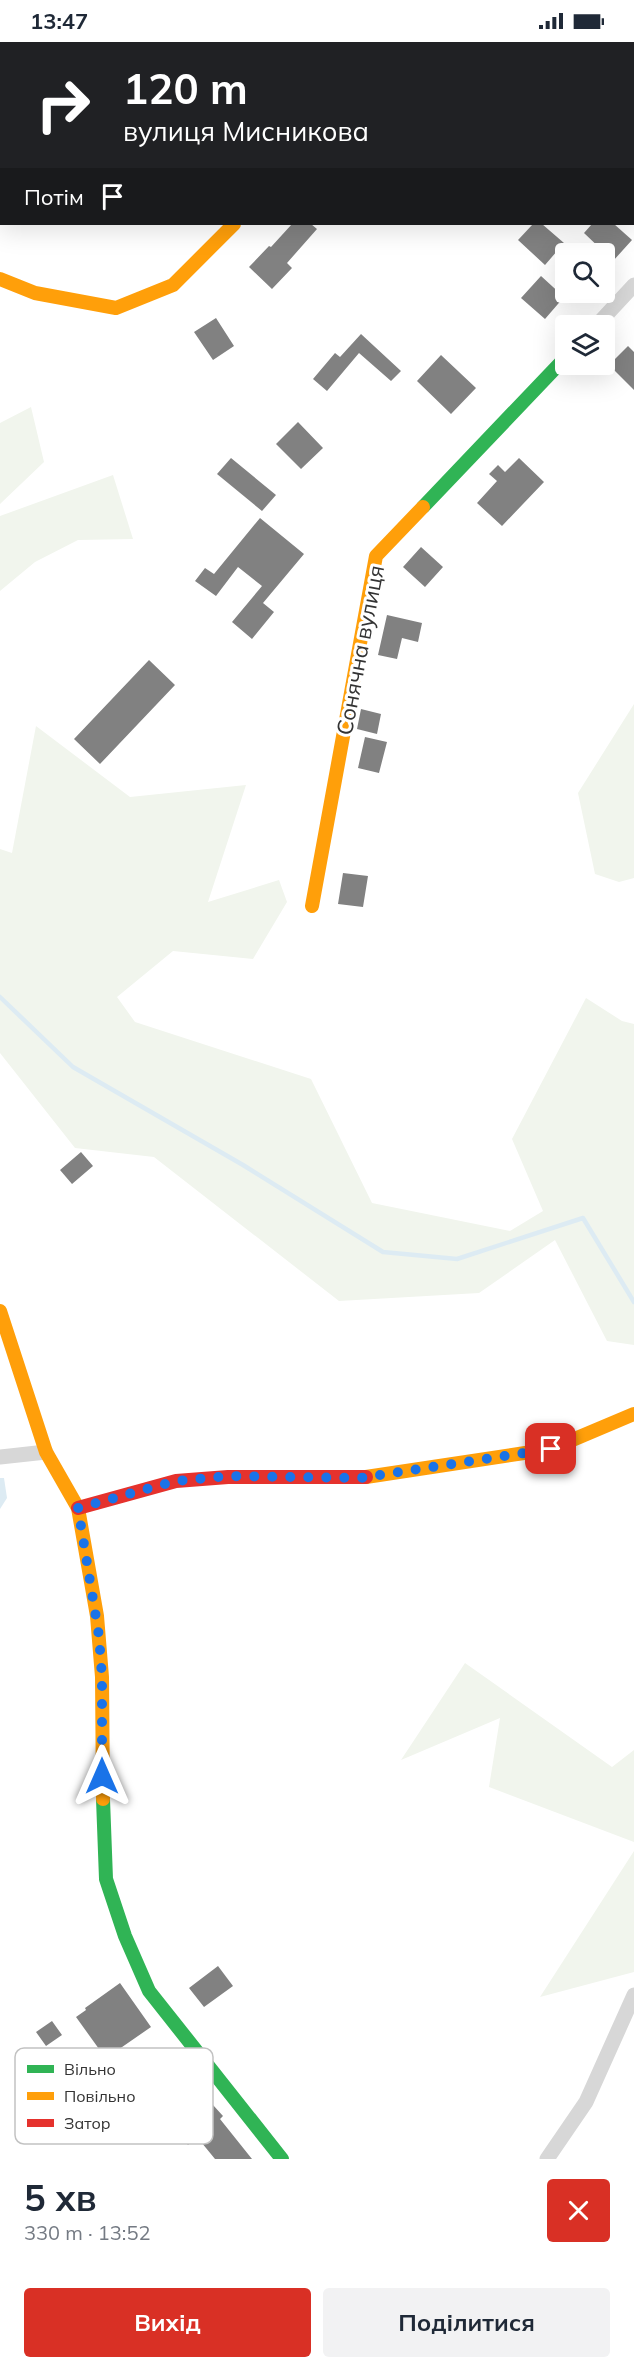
<!DOCTYPE html>
<html lang="uk">
<meta charset="utf-8">
<style>
body{margin:0;font-family:Mulish,sans-serif;background:#f2f2f3;color:#1f2937;height:100vh;display:flex;flex-direction:column;font-size:22px;white-space:nowrap}
*{box-sizing:border-box;margin:0}
p{font-size:20px;color:#747a83}
.icon{flex:none;width:33px;height:33px;fill:none;stroke:currentColor;stroke-width:2;stroke-linecap:round;stroke-linejoin:round}
.map{position:relative;height:2117px;overflow:hidden}
.side{display:flex;flex-direction:column;background:#fff;flex:1}
.side>*{flex:none}
.hud{position:absolute;left:0px;top:0px;width:634px;height:183px;box-shadow:0 6px 24px #0002;background:#202124;color:#fff;overflow:hidden}
.tools{position:absolute;left:555px;top:201px;display:grid;gap:12px}
.tools a{display:grid;place-items:center;width:60px;height:60px;border-radius:6px;background:#fff;box-shadow:0 6px 24px #0002;font-size:30px}
.pin{position:absolute;display:grid;place-items:center;width:51px;height:51px;color:#fff;margin:-26px;border-radius:12px;box-shadow:0 3px 9px #0006}
.me{position:absolute;width:66px;margin:-33px;rotate:0deg;stroke-linejoin:round;filter:drop-shadow(0 0 4px #0008)}
.turn{display:flex;align-items:center;gap:21px;height:126px;padding:0 24px;font-size:27px}
.turn .icon{width:78px;height:78px;stroke-width:2.5}
.turn b{display:block;font-size:42px;line-height:51px}
.then{display:flex;align-items:center;height:57px;padding:0 24px;background:#0003;gap:12px;font-size:22px}
.round{display:grid;place-items:center;flex:none;width:63px;height:63px;border-radius:6px;background:#f2f2f3}
.summary{display:flex;align-items:center;justify-content:space-between;height:102px;padding:0 24px}
h1{font-size:36px;font-weight:700;line-height:45px}
.primary-button{display:flex;gap:12px;margin-top:auto;padding:12px 24px}
.primary-button a{flex:1;height:69px;border-radius:6px;background:#d93025;color:#fff;font-size:24px;font-weight:700;line-height:69px;text-align:center}
.primary-button a+a{background:#f2f2f3;color:#1f2937}
.status{display:flex;justify-content:space-between;align-items:center;height:42px;padding:0 30px;background:#fff;direction:ltr}
.status svg{height:16px;fill:currentColor}
.map>svg:first-child{display:block}
</style>
<div class="status"><b>13:47</b><svg viewBox="0 0 49 12"><path d="M0 12V9h3v3zM5 12V6h3v6zM10 12V3h3v9zM15 12V0h3v12zM26 1h20v11H26zM47 4h2v5h-2z"/></svg></div>
<div class="map">
<svg width="634" height="2117" viewBox="0 0 634 2117">
<rect width="100%" height="100%" fill="#fff"/>
<path fill="#f1f5ed" d="M31 365 44 420 0 462V381Z
M113 433 133 497 78 498 35 520 0 549V474Z
M634 662V836L619 840 595 832 578 751Z
M36 684 130 755 246 743 208 860 279 838 287 860 253 917 173 909 117 955 135 980 311 1037 372 1161 510 1189 543 1169 512 1097 586 956 622 979 634 982V1303L607 1299 555 1198 479 1251 339 1259 154 1115 75 1106 0 1011V807L12 811Z
M465 1621 612 1725 634 1708V1800L489 1745 500 1676 401 1718Z
M634 1809V1930L540 1955Z"/>
<path fill="#ddebf3" d="M0 1436H4L7 1456 0 1467Z"/>
<g fill="none" stroke-linecap="round" stroke-linejoin="round">
<path stroke="#ddebf3" stroke-width="4.5" d="M0 955 73 1025 243 1123 383 1210 457 1217 583 1176 634 1260"/>
</g>
<path fill="#818181" d="M292 182H311L317 187 287 221 292 226 272 247 249 225 269 204 271 205Z
M533 182H542L564 201 545 223 518 198Z
M592 182H614L632 198 604 229V210L584 191Z
M541 234 564 255 545 277 521 256Z
M216 276 234 304 213 318 194 290Z
M361 292 401 329 391 339 359 311 327 349 313 337 335 311 340 315Z
M628 304 634 310V348L609 323Z
M441 313 476 346 451 372 417 339Z
M298 380 323 406 301 427 276 402Z
M231 416 276 453 262 469 217 432Z
M519 416 544 440 502 484 477 461 497 439 489 432 498 423 505 430Z
M260 476 304 512 263 561 274 570 252 597 232 580 262 544 238 525 216 554 195 539 205 526 214 532Z
M421 505 443 525 425 545 403 525Z
M387 573 422 581 418 600 402 596 397 617 378 613Z
M149 618 175 643 100 722 74 697Z
M361 667 381 672 377 692 357 687Z
M365 695 387 700 379 731 358 726Z
M343 831 368 834 363 865 338 862Z
M81 1110 93 1124 72 1142 60 1128Z
M218 1924 233 1944 204 1965 189 1946Z
M120 1941 151 1985 73 2039 67 2030 99 2007 76 1975 86 1968 85 1966Z
M52 1979 62 1993 46 2004 36 1990Z
M182 2055 198 2076 213 2063 223 2074 220 2077 252 2117H215L197 2095 188 2103 179 2093 182 2090 165 2067Z"/>
<g fill="none" stroke-linecap="round" stroke-linejoin="round">
<path stroke="#d6d6d6" stroke-width="3" stroke-dasharray="3 3" stroke-linecap="butt" d="M0 136 2 138
M0 167 2 165"/>
<path stroke="#d7d7d7" stroke-width="15" d="M400 2 402 0
M596 284 634 243
M0 1415 46 1410
M547 2117 586 2060 634 1953"/>
<path stroke="#30b455" stroke-width="14" d="M423 465 566 315
M103 1757 106 1837 125 1894 149 1949 282 2117"/>
<path stroke="#ff9f0a" stroke-width="14" d="M0 237 35 251 116 266 173 243 234 182
M312 864 376 514 423 465
M0 1269 46 1410 78 1466 97 1574 102 1635 103 1757
M366 1435 551 1407 634 1372"/>
<path stroke="#e5322d" stroke-width="14" d="M78 1466 176 1439 228 1435H366"/>
</g>
<g fill="none" stroke-linecap="round" stroke-linejoin="round">
<path stroke="#1a73e8" stroke-width="10" stroke-dasharray="0 18" d="M102 1734V1635L99 1594 78 1466 176 1439 228 1434 360 1436 551 1407"/>
</g>
<g text-anchor="middle" dominant-baseline="central" stroke-width="6" stroke-linejoin="round" paint-order="stroke">
<g font-size="22" fill="#333" stroke="#fff">
<text transform="translate(360 608) rotate(-79)">Сонячна вулиця</text>
</g>
</g>
<rect x="15" y="2006" width="198" height="96" rx="9" fill="#fff" stroke="#c2c2c2" stroke-width="1.5"/>
<rect x="27" y="2023" width="27" height="8" fill="#30b455"/>
<rect x="27" y="2050" width="27" height="8" fill="#ff9f0a"/>
<rect x="27" y="2077" width="27" height="8" fill="#e5322d"/>
<g font-size="16" fill="#333">
<text x="64" y="2033">Вільно</text>
<text x="64" y="2060">Повільно</text>
<text x="64" y="2087">Затор</text>
</g>
</svg>
<div class="tools">
<a><svg class="icon" aria-label="search" viewBox="0 0 24 24"><circle cx="10" cy="10" r="6"/><path d="M15 15l6 6"/></svg></a>
<a><svg class="icon" aria-label="layers" viewBox="0 0 24 24"><path d="M12 4l9 5-9 5-9-5zM3 14l9 5 9-5"/></svg></a>
</div>
<div class="pin" style="left:551px;top:1407px;background:#d93025"><svg class="icon" aria-label="arrive" viewBox="0 0 24 24"><path d="M6 21V4h12l-3 4 3 4H6"/></svg></div>
<svg class="me" style="left:102px;top:1734px" viewBox="-20 -20 40 40"><path d="M0-17L14 15 0 8-14 15z" fill="#1a73e8" stroke="#fff" stroke-width="4"/></svg>
<div class="hud">
<div class="turn"><svg class="icon" aria-label="right" viewBox="0 0 24 24"><path d="M7 20v-9h11M14 6l5 5-5 5"/></svg><div><b>120 m</b>вулиця Мисникова</div></div>
<div class="then">Потім<svg class="icon" aria-label="arrive" viewBox="0 0 24 24"><path d="M6 21V4h12l-3 4 3 4H6"/></svg></div>
</div>
</div>
<section class="side">
<div class="summary"><div><h1>5 хв</h1><p>330 m · 13:52</p></div><a class="round" style="background:#d93025;color:#fff"><svg class="icon" aria-label="close" viewBox="0 0 24 24"><path d="M6 6l12 12M18 6L6 18"/></svg></a></div>
<div class="primary-button"><a>Вихід</a><a>Поділитися</a></div>
</section>
